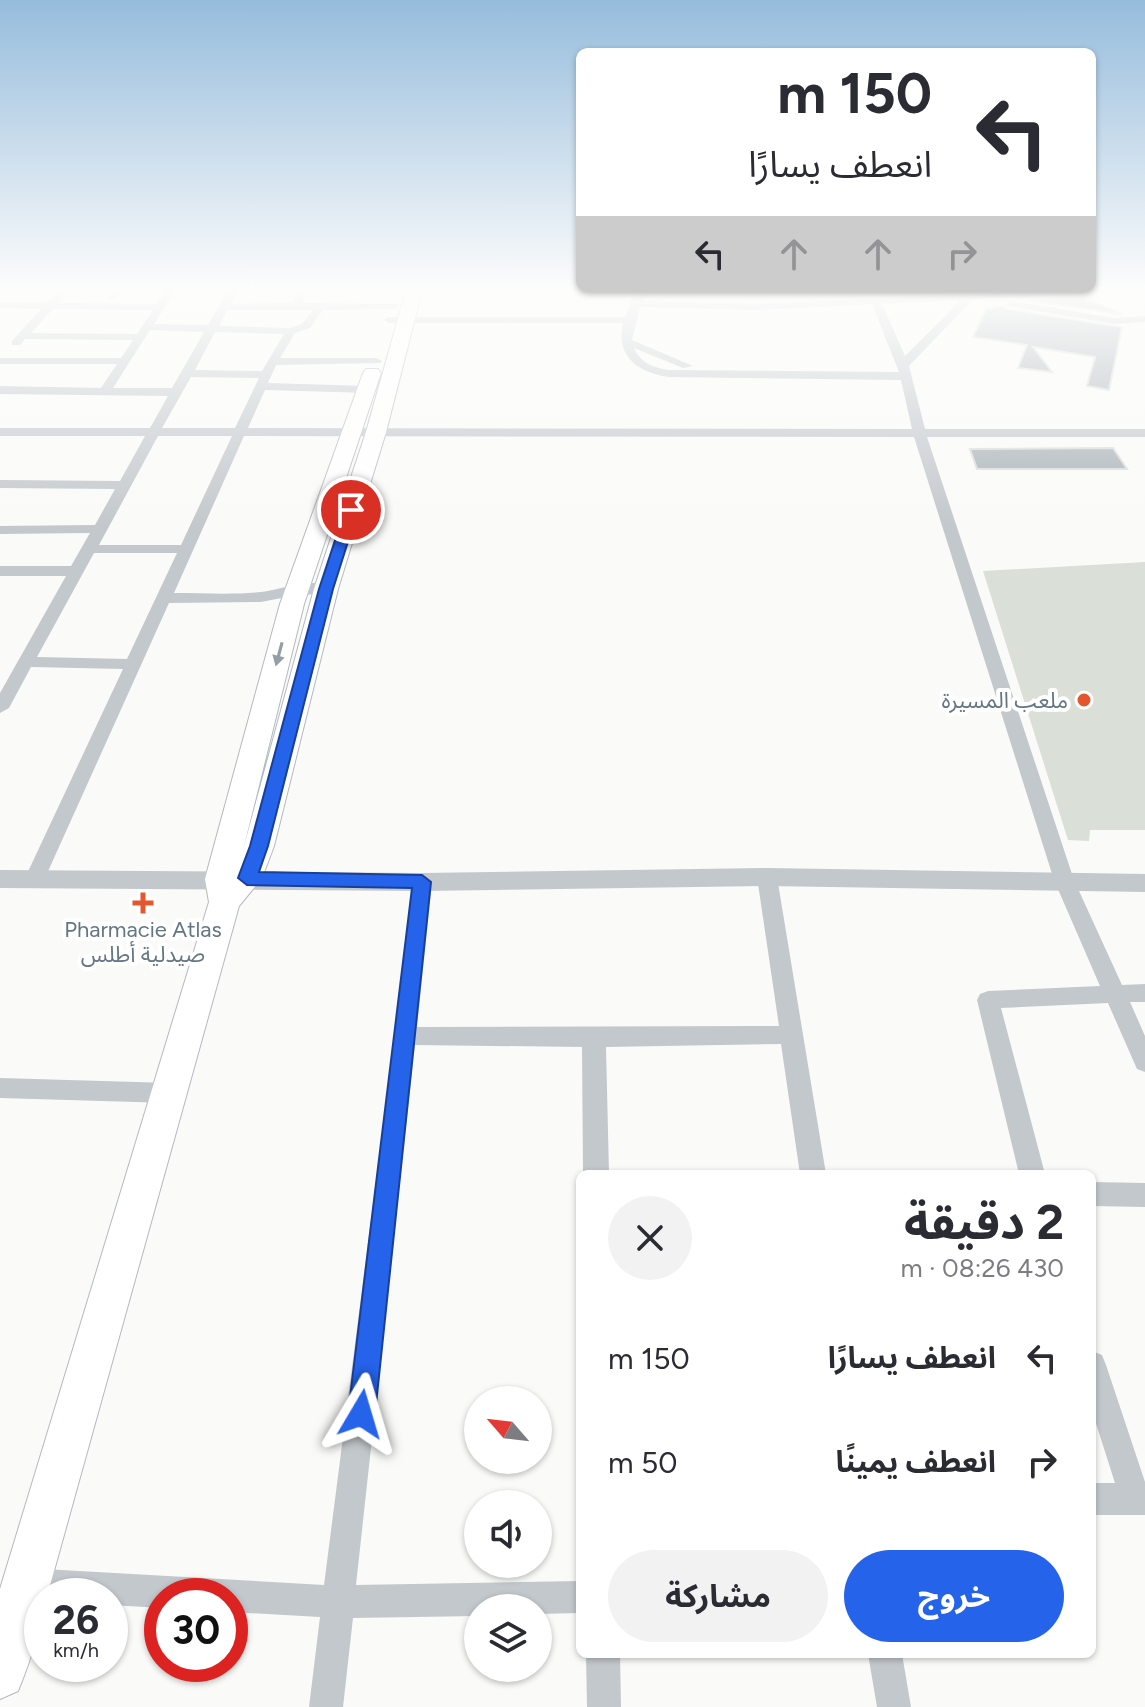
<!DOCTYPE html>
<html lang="ar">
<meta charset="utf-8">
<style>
body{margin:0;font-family:Figtree,"Noto Sans Arabic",sans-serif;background:#f2f2f3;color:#2b2b33;direction:rtl;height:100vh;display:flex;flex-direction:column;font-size:30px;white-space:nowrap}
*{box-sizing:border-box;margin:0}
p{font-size:26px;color:#7c7c81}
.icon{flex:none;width:44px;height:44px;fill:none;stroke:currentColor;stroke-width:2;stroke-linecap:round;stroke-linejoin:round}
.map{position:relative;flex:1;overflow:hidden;direction:ltr}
.sheet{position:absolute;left:576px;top:1170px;width:520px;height:488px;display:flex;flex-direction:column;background:#fff;border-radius:12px;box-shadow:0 2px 6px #0004;direction:rtl}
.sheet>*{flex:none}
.top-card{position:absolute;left:576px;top:48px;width:520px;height:244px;border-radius:12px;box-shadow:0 2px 6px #0004;direction:rtl;background:#fff;color:#2b2b33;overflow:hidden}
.needle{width:52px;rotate:298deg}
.controls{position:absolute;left:464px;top:1386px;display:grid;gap:16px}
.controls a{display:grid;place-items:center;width:88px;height:88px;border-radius:50%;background:#fff;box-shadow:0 2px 6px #0004;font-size:40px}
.speed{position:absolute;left:24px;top:1578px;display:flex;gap:16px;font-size:40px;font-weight:700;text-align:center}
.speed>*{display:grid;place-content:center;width:104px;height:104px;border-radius:50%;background:#fff;box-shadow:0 2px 6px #0004;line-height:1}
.speed small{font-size:20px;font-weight:400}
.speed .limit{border:12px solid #d22;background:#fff;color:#111}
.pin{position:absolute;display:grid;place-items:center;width:68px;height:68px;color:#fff;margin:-34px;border:4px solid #fff;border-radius:50%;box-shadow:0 2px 8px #0007}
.me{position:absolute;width:88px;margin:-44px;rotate:7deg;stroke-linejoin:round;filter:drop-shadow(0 0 6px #0008)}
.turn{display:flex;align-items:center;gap:28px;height:168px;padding:0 32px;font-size:36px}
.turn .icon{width:104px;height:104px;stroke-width:2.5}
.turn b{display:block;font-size:56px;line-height:68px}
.lanes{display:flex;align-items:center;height:76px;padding:0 32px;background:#0003;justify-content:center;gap:40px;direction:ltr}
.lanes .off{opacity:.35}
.round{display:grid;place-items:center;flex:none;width:84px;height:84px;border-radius:42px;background:#f2f2f3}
.head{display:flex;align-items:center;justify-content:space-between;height:136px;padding:0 32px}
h1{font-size:48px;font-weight:700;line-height:60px}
.cta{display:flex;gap:16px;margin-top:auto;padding:16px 32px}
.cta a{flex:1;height:92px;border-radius:48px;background:#2563eb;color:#fff;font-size:32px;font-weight:700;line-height:92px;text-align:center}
.cta a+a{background:#f2f2f3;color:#2b2b33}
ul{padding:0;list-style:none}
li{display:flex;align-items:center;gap:24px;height:104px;padding:0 32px}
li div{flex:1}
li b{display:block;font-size:30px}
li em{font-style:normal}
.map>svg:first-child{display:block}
</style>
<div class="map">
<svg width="1145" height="1707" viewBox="0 0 1145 1707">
<rect width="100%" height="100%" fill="#fafaf8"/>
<path fill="#dadfd7" d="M1145 562V830H1090L1089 841 1068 840 983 571Z"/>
<path fill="#aab3b9" stroke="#dcdcda" stroke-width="2" d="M1074 297 1090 300 1122 314 1029 301Z
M1003 306 1006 309 1122 327 1109 390 1087 386 1095 357 1033 347 1052 372 1018 368 1027 345 973 337 986 309Z
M1113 448 1127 469H977L970 449Z"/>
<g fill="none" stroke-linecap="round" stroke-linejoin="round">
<g stroke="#b3babf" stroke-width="2">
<path id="secondary" d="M407 287H423L386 432 338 589 274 846 262 878 239 906 47 1596H42C42 1628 30 1662 18 1691L0 1699V1589L209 902 205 879 280 604 363 373 366 369H378L381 373 304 604 243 850 314 589 366 432Z"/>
</g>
<path fill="#c3c8cc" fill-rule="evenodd" d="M62 287H72L59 303 157 304 168 287H178L154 324 208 325 230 287H240L231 304 292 303 299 287H309L302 303 397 304 398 306 393 309 323 310 310 328 295 333 280 358H376L382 361 380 363 276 365 268 383 367 386 373 390 371 393 265 390 248 428 912 429 901 380 669 377C639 373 615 357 623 323H389L384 320 389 317H625L630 305 628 303 642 288H652L643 301 758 304 1145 287V290L973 299 909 366 925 429H1145V437H927L1074 880 1122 985 1145 984V1002H1130L1145 1036V1072L1137 1069 1108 1003 1001 1008 1045 1174H1019L977 1000 980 994 988 991 1100 986 1054 880 914 437 244 436 174 593C202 593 233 595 261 592 281 590 317 575 334 589L326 594 297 595 261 602 169 603 45 878 42 883H28L25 878 123 669 31 667 9 708 0 713V693L66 576H0V566H71L90 533 0 534V526L95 525 115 489 0 488V480L120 481 145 436H0V428H150L168 396 0 394V386L101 388 117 364H0V358H121L133 340 25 339 20 345H12V341L41 309 0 308V302H47ZM961 300 905 356 882 304ZM872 304 899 372 669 370C653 368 641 363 634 348L683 368 693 366 632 340 640 307 758 310ZM53 309 153 310 137 334 31 333ZM227 310H313L302 324 290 328 219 326ZM150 330 204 332 172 388H113ZM215 332 284 334 262 371 195 370ZM191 377 259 378 235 428H162ZM158 436H232L181 545H99ZM94 553H177L127 659 37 657Z
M114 287H124L116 299H108Z
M1011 301 1114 318 1145 316V322L1114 324 1007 306 1006 304Z
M767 870 774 872 777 877 826 1174H800L781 1044 606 1047 609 1174H583L582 1047 415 1045 356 1585 580 1581V1613L538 1614V1608H478V1616L353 1618 343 1707H309L320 1617 230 1612V1596H162V1608L110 1605V1596H42V1601L14 1596 10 1584 14 1572 26 1568 324 1585 415 877H429L432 882 417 1027 779 1026 757 877 760 872Z
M0 1078 170 1083 179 1086 182 1093 179 1100 170 1103 0 1098Z
M1092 1182 1145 1183V1207L1092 1206Z
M1092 1351 1102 1355 1106 1365 1145 1482V1515H1092V1483H1115L1092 1411Z
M586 1654H620L621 1707H587Z
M868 1654H902L911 1707H877Z"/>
<path fill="#c3c8cc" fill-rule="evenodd" d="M767 868 1145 874V892L767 886 422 891 0 888V870L422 873Z"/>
<use href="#secondary" fill="#fff" fill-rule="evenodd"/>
</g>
<defs><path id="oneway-solid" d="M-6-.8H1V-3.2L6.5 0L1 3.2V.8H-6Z" transform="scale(2)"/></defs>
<use fill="#939fa8" href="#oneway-solid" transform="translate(279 654) rotate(105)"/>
<linearGradient id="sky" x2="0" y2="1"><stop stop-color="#96bcdc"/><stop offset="0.55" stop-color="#fdfdfc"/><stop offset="1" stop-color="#fdfdfc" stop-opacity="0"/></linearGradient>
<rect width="1145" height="526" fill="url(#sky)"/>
<path fill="#2563eb" stroke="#184099" stroke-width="2" d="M351 507 358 510 333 589 268 846 259 872 422 875 431 882 375 1414 371 1423 361 1427 352 1423 348 1414 412 888 247 885 238 878 250 846 319 589 345 510Z"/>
<g fill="#e4572e" stroke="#fff" stroke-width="3">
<circle cx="1084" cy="700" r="8"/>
<path d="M139 891h8v8h8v8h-8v8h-8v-8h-8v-8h8z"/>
</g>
<g text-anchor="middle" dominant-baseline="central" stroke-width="8" stroke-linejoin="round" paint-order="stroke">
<g font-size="22" fill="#657683" stroke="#fff" text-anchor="end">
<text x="1068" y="700">ملعب المسيرة</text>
<text x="143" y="929" text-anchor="middle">Pharmacie Atlas<tspan x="143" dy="25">صيدلية أطلس</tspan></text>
</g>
</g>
</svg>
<div class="controls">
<a><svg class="needle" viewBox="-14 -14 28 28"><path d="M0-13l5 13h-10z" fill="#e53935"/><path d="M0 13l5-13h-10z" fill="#7c7c81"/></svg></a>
<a><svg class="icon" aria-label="sound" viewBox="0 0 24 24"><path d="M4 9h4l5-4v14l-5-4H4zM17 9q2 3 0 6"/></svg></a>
<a><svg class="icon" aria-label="layers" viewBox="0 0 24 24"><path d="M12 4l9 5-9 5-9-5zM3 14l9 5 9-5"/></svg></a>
</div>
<div class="speed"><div>26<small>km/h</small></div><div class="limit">30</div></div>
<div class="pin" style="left:351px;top:510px;background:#d93025"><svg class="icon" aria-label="arrive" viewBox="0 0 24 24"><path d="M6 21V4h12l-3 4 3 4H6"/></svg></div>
<svg class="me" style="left:361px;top:1414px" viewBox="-20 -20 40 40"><path d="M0-17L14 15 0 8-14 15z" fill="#2563eb" stroke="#fff" stroke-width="4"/></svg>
<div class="top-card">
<div class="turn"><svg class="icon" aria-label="left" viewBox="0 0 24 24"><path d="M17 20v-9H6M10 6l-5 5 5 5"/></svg><div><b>150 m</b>انعطف يسارًا</div></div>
<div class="lanes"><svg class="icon" aria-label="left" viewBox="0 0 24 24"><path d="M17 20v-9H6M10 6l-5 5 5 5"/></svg><svg class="icon off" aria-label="ahead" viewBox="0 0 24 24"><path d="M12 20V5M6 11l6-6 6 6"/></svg><svg class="icon off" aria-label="ahead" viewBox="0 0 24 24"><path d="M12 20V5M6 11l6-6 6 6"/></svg><svg class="icon off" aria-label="right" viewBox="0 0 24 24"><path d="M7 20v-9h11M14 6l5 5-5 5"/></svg></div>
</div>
<section class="sheet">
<div class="head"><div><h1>2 دقيقة</h1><p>430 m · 08:26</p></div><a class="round"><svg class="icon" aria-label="close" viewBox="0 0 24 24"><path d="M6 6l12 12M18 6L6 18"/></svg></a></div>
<ul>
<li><svg class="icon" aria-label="left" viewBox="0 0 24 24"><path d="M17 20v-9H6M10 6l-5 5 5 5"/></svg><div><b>انعطف يسارًا</b></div><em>150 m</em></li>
<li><svg class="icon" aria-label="right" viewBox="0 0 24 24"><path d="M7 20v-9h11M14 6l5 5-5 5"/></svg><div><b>انعطف يمينًا</b></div><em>50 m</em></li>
</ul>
<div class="cta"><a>خروج</a><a>مشاركة</a></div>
</section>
</div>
